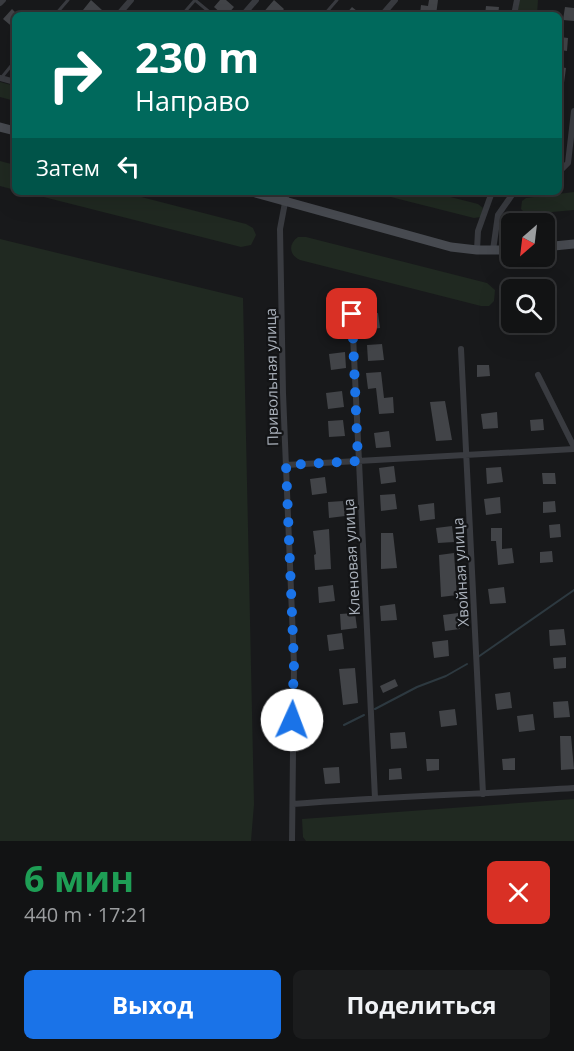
<!DOCTYPE html>
<html lang="ru">
<meta charset="utf-8">
<style>
body{margin:0;font-family:"Open Sans",sans-serif;background:#1b1c1d;color:#f1f3f6;height:100vh;display:flex;flex-direction:column;font-size:22px;white-space:nowrap}
*{box-sizing:border-box;margin:0}
p{font-size:20px;color:#9c9ea0}
.icon{flex:none;width:33px;height:33px;fill:none;stroke:currentColor;stroke-width:2;stroke-linecap:round;stroke-linejoin:round}
.map{position:relative;height:841px;overflow:hidden}
.side{display:flex;flex-direction:column;background:#121314;flex:1}
.side>*{flex:none}
.guide{position:absolute;left:12px;top:12px;width:550px;height:183px;border-radius:9px;box-shadow:0 6px 24px #0002,0 0 0 2px #313234;background:#00695c;color:#fff;overflow:hidden}
.needle{width:39px;rotate:208deg}
.controls{position:absolute;left:501px;top:213px;display:grid;gap:12px}
.controls a{display:grid;place-items:center;width:54px;height:54px;border-radius:9px;background:#121314;box-shadow:0 6px 24px #0002,0 0 0 2px #313234;font-size:30px}
.pin{position:absolute;display:grid;place-items:center;width:51px;height:51px;color:#fff;margin:-26px;border-radius:12px;box-shadow:0 3px 9px #0006}
.me{position:absolute;width:66px;margin:-33px;rotate:2deg;stroke-linejoin:round;filter:drop-shadow(0 0 4px #0008)}
.turn{display:flex;align-items:center;gap:21px;height:126px;padding:0 24px;font-size:27px}
.turn .icon{width:78px;height:78px;stroke-width:2.5}
.turn b{display:block;font-size:42px;line-height:51px}
.then{display:flex;align-items:center;height:57px;padding:0 24px;background:#0003;gap:12px;font-size:22px}
.round{display:grid;place-items:center;flex:none;width:63px;height:63px;border-radius:9px;background:#1b1c1d}
.head{display:flex;align-items:center;justify-content:space-between;height:102px;padding:0 24px}
h1{font-size:36px;font-weight:700;line-height:45px;color:#1e9e55}
.button{display:flex;gap:12px;margin-top:auto;padding:12px 24px}
.button a{flex:1;height:69px;border-radius:9px;background:#1a73e8;color:#fff;font-size:24px;font-weight:700;line-height:69px;text-align:center}
.button a+a{background:#1b1c1d;color:#f1f3f6}
.map>svg:first-child{display:block}
</style>
<div class="map">
<svg width="574" height="841" viewBox="0 0 574 841">
<rect width="100%" height="100%" fill="#18191b"/>
<path fill="#202921" d="M519 0H538L537 15H517Z
M0 82 15 86V101L0 97Z
M0 161 15 165V190L0 186Z
M24 192H122L246 224 253 228 256 235 251 245 241 247Z
M371 192H431L478 204 483 208 481 217 474 218Z
M574 192V210L530 214 525 213 521 209 522 201 526 198Z
M298 237H306L487 283 495 290 494 301 489 306H481L300 260C289 255 288 244 298 237Z
M0 239 243 298 254 804 251 841H0Z
M574 799V841H306L303 837 302 819Z"/>
<g fill="none" stroke-linecap="round" stroke-linejoin="round">
<path stroke="#2d3940" stroke-width="2" d="M478 657 574 590
M375 709 417 687 446 676 467 664
M344 725 364 715"/>
</g>
<path fill="#424448" d="M91 0 102 10 98 15H88L83 10Z
M220 0H226L234 7 227 15H223L214 7Z
M274 0 284 9 279 15H261Z
M429 0H438L436 15 420 14 421 5 428 6Z
M486 6 499 7 498 15H485Z
M352 7 362 15H345Z
M565 7 574 8V21L563 20Z
M12 9 15 12V29L3 19Z
M560 37 568 38 567 51 560 50Z
M560 67 566 68 563 90H560Z
M378 313 380 328 365 330 363 314Z
M382 344 384 360 368 361 367 345Z
M345 352 346 368 331 370 329 354Z
M477 365H489L490 376 477 377Z
M381 372 384 398 393 397 394 413 379 414 376 388 368 389 366 373Z
M342 391 344 407 328 409 326 393Z
M445 401 452 440 436 441 430 402Z
M497 412 498 428 483 429 481 414Z
M543 419 544 430 531 431 530 420Z
M343 420 345 436 329 437 328 421Z
M389 431 391 447 376 448 374 433Z
M394 466 396 482 381 484 379 468Z
M501 467 503 482 487 484 486 468Z
M542 473H555L556 484H543Z
M325 477 327 493 312 495 310 479Z
M395 494 397 509 381 511 380 495Z
M500 497 501 513 486 515 484 499Z
M343 501 345 516 329 518 328 502Z
M555 501 556 512 543 513V502Z
M434 503 435 519 420 521 418 505Z
M560 524 561 537 550 538 549 525Z
M452 526 454 542 438 543 436 528Z
M491 528H502V549L512 548 514 563 498 565 496 541H491Z
M329 529 331 569 315 570 314 555 316 554 313 531Z
M381 533H393L397 568 381 569Z
M552 551 553 562 540 563V552Z
M454 553 457 595 441 597 439 555Z
M333 585 335 601 319 603 318 587Z
M504 587 506 603 490 604 488 589Z
M395 604 397 620 381 621 380 606Z
M355 613 357 628 341 630 340 614Z
M458 613 460 629 445 631 443 615Z
M564 629 566 645 550 646 549 630Z
M342 633 344 649 329 651 327 635Z
M448 640 449 656 434 658 432 642Z
M566 657V668L554 669 553 658Z
M355 668 358 703 343 705 339 669Z
M395 679 398 686 383 693 380 686Z
M510 692 512 708 497 710 495 694Z
M568 701 570 717 554 718 553 702Z
M455 709 457 725 441 727 439 711Z
M533 714 535 730 519 732 517 716Z
M405 732 407 748 391 749 390 733Z
M560 736H571L574 769 561 770Z
M515 758V770H503L502 759Z
M426 759H439V770L427 771Z
M339 767 340 783 325 784 323 768Z
M401 768 402 779 389 780V769Z"/>
<g fill="none" stroke-linecap="round" stroke-linejoin="round">
<path stroke="#393b40" stroke-width="3" d="M195 0 213 15
M55 15 68 0
M182 15 195 0
M324 15 337 0
M2 77 15 61"/>
<path stroke="#393b40" stroke-width="6" d="M0 3 3 0
M118 15 131 0
M243 15 256 0
M382 15 395 0
M514 15 517 0
M0 78 15 82
M560 171 568 163 574 111
M287 192 280 229 283 393 294 664 292 841
M477 250 478 231 492 192
M493 250 498 215 514 192
M352 314 375 798
M461 349 483 794
M538 375 574 447
M286 465 574 449
M293 804C386 797 480 794 574 788"/>
<path stroke="#474a50" stroke-width="9" d="M0 127 15 131
M252 192 451 247 477 250H512
M544 247 574 244"/>
</g>
<g fill="none" stroke-linecap="round" stroke-linejoin="round">
<path stroke="#1a73e8" stroke-width="10" stroke-dasharray="0 18" d="M292 720 294 664 286 465 358 461 352 314"/>
</g>
<g text-anchor="middle" dominant-baseline="central" stroke-width="4.5" stroke-linejoin="round" paint-order="stroke">
<g font-size="15" fill="#aab1bb" stroke="#131416">
<text transform="translate(271 377) rotate(-91)">Привольная улица</text>
<text transform="translate(351 557) rotate(-93)">Кленовая улица</text>
<text transform="translate(460 572) rotate(-93)">Хвойная улица</text>
</g>
</g>
</svg>
<div class="controls">
<a><svg class="needle" viewBox="-14 -14 28 28"><path d="M0-13l5 13h-10z" fill="#e53935"/><path d="M0 13l5-13h-10z" fill="#9c9ea0"/></svg></a>
<a><svg class="icon" aria-label="search" viewBox="0 0 24 24"><circle cx="10" cy="10" r="6"/><path d="M15 15l6 6"/></svg></a>
</div>
<div class="pin" style="left:352px;top:314px;background:#d93025"><svg class="icon" aria-label="arrive" viewBox="0 0 24 24"><path d="M6 21V4h12l-3 4 3 4H6"/></svg></div>
<svg class="me" style="left:292px;top:720px" viewBox="-20 -20 40 40"><circle r="19" fill="#fff"/><path d="M0-13L10 11 0 6-10 11z" fill="#1a73e8"/></svg>
<div class="guide">
<div class="turn"><svg class="icon" aria-label="right" viewBox="0 0 24 24"><path d="M7 20v-9h11M14 6l5 5-5 5"/></svg><div><b>230 m</b>Направо</div></div>
<div class="then">Затем<svg class="icon" aria-label="left" viewBox="0 0 24 24"><path d="M17 20v-9H6M10 6l-5 5 5 5"/></svg></div>
</div>
</div>
<section class="side">
<div class="head"><div><h1>6 мин</h1><p>440 m · 17:21</p></div><a class="round" style="background:#d93025;color:#fff"><svg class="icon" aria-label="close" viewBox="0 0 24 24"><path d="M6 6l12 12M18 6L6 18"/></svg></a></div>
<div class="button"><a>Выход</a><a>Поделиться</a></div>
</section>
